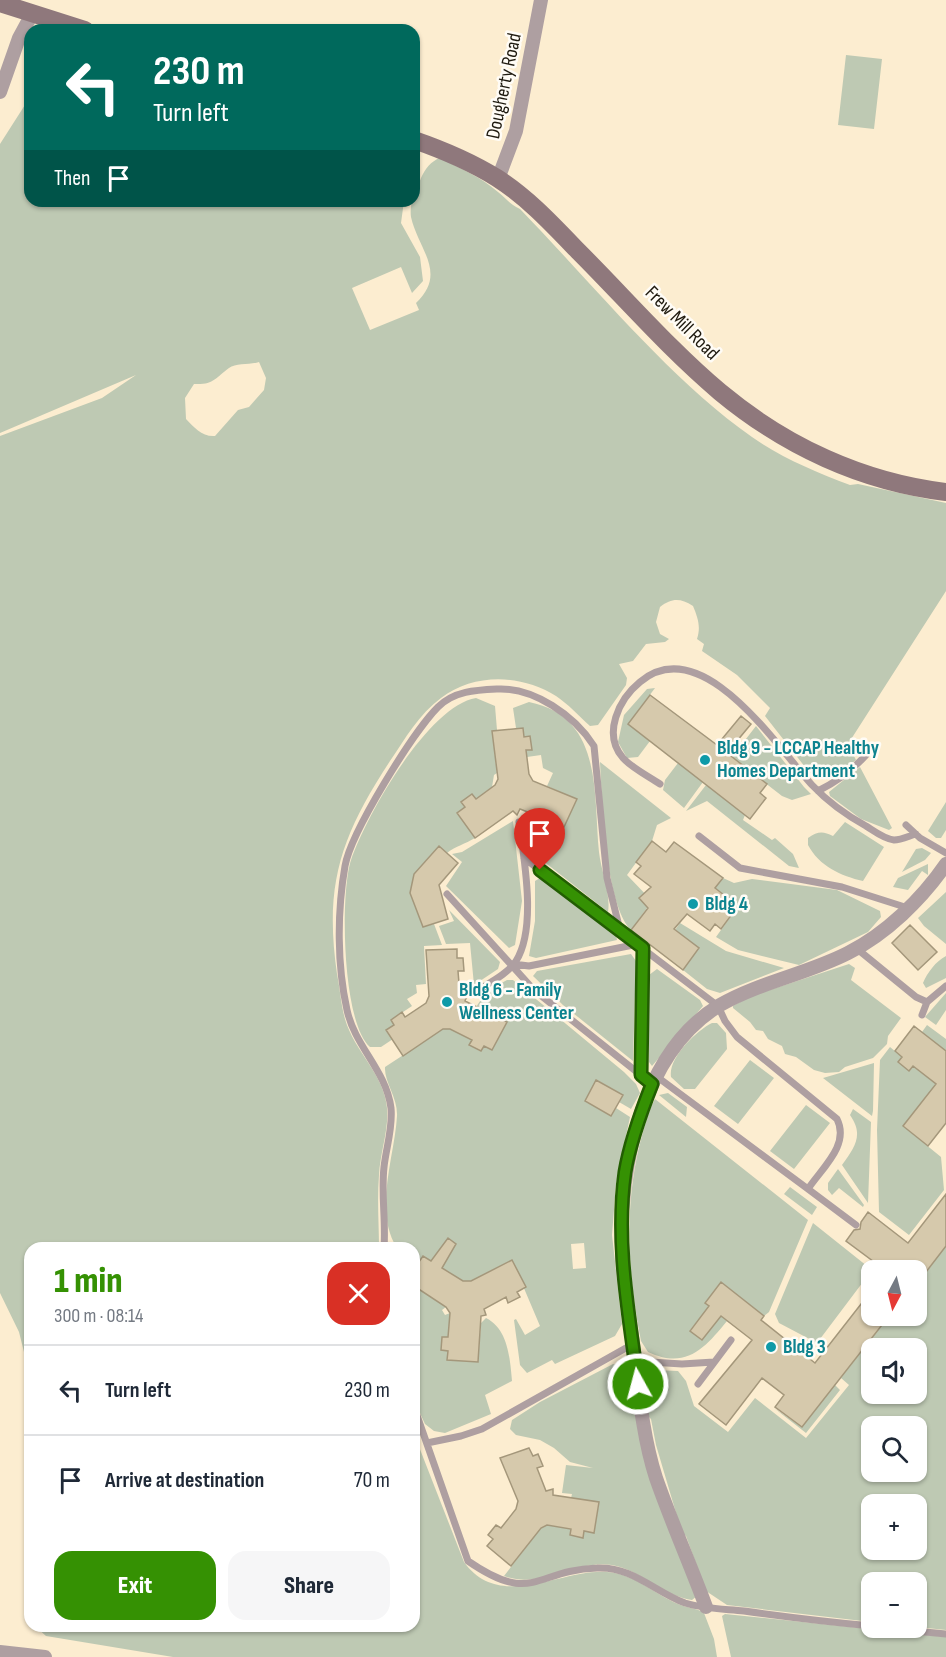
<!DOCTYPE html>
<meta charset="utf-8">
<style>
body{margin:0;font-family:"Sofia Sans Condensed",sans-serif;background:#f6f6f7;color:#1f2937;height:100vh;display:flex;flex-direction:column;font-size:22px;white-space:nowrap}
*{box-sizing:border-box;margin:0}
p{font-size:20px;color:#747a83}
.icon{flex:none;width:33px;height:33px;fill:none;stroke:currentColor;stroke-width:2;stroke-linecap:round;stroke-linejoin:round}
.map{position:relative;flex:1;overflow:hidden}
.details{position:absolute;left:24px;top:1242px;width:396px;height:390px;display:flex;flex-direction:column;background:#fff;border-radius:18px;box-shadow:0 2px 4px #0004}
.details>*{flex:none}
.banner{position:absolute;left:24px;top:24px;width:396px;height:183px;border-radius:18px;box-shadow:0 2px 4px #0004;background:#00695c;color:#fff;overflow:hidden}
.needle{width:39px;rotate:187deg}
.controls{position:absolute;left:861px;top:1260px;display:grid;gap:12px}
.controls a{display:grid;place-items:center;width:66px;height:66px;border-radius:12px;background:#fff;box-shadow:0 2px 4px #0004;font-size:30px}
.pin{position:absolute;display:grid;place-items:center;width:51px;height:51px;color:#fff;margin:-62px -26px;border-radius:50% 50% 50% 0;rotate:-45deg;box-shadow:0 0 6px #0007}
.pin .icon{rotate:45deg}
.me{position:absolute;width:66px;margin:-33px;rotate:353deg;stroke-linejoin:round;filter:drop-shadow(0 0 4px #0008)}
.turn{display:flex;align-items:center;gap:21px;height:126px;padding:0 30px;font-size:27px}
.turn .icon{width:78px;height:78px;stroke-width:2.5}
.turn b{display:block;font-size:42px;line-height:51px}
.then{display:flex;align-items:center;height:57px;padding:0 30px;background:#0003;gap:12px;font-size:22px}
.round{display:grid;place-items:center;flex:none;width:63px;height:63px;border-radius:18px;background:#f6f6f7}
.summary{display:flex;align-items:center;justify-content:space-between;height:102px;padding:0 30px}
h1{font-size:36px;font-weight:800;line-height:45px;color:#359103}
.button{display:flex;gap:12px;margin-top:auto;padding:12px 30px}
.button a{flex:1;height:69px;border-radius:18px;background:#359103;color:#fff;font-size:24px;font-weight:800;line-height:69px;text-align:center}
.button a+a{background:#f6f6f7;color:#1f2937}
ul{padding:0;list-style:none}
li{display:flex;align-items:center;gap:18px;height:90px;padding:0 30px;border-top:2px solid #e0e1e3}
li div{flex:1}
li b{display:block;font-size:22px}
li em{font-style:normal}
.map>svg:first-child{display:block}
</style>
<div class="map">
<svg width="946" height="1657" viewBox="0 0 946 1657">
<rect width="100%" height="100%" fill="#fcedd0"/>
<path fill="#bec9b3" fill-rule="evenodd" d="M846 55 882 59 874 129 838 125Z
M30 97V201H404L401 223 420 257 423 281 412 293 401 267 352 288 370 330 419 310 416 303C448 273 418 249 411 217 409 203 416 192 421 178 425 169 431 161 440 158 460 168 481 177 498 192 507 199 509 204 520 209 592 283 668 378 752 437 782 458 816 472 850 485L858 484 946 503V591L848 744 856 760C841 772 826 787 809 772L765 716 770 708 737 675 702 651 704 644 697 639C701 627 698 618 693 606 680 598 672 598 660 607L656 622 660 634 669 639 665 642 646 644 633 661 619 664 627 678 626 685 598 725 590 726C579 716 568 704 556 696 521 674 474 673 441 698 419 714 405 739 390 761 341 836 324 884 337 974 340 989 341 1005 345 1019 354 1051 384 1074 387 1108 389 1130 380 1153 379 1175 377 1200 379 1224 379 1248H30V1376L19 1332 0 1293V436L102 398 136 375 0 433V144ZM259 362 266 378 264 390 249 407 238 410 215 436C202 437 194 427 186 419L185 398 194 384C214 385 215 378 229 368 236 363 250 365 259 362Z
M655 688 628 724 650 741 638 757 627 758 618 742 624 715 647 689Z
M476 698 495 706 497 730 492 731 497 773 494 775 492 787 476 799 462 802 465 807 457 813 475 838C465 844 456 846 447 853L439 846C406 882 406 882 423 927L434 924 442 945 424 946 426 984 416 985 417 993 407 999 412 1006 391 1020 394 1025 393 1039 381 1047H370C342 1023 340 894 351 860 366 816 428 706 476 698Z
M529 702C604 717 593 795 599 852 601 871 611 894 608 912L533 853 527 823 531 813 543 818 552 829 555 823 564 827 576 799 547 786 553 773 543 768 541 755 527 757 526 750 532 749 524 737 523 728H516L513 708Z
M756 726 804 787 811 794 792 800 782 796 732 757Z
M600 762 671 818 657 825 652 841 627 875 652 901 631 930C605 904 602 799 600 762Z
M678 763 703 782 684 808 663 790 665 780Z
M860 767 892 828 889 830 861 819 830 796 829 792Z
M706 785 745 815 743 820 772 840 775 838 793 854 799 868 789 866 707 801 686 811Z
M946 802V830L941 838H936L928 831Z
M513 821 522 901 515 945 509 948 446 886 462 862 452 854 462 852Z
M845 822 884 847 863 881C841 876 819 866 808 845V838C818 831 823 831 833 836Z
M922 848 931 853 925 860 902 872 916 849Z
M928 864V875L922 871 908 890 893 887 898 878Z
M540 878 616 935 617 940 536 958 529 956 535 921V881Z
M723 878 734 883 752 879 837 890 880 911 881 917 868 932 799 965 738 950 716 937 738 906 715 888Z
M946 892V944L924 926 918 918Z
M449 910 500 962 498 969 474 985 470 943 446 944 439 926 454 921Z
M680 923 726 951 784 968 720 993 707 989 683 970 699 948 675 930Z
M631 954 636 961 633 1061 563 1005 533 976 537 971Z
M946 956V978L926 988 923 983C927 973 936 961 946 956Z
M849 964 855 968 851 980 901 1018 888 1036 887 1044 873 1058 845 1067 839 1072 825 1073 814 1070 796 1057 785 1054 782 1046 768 1039 763 1031 756 1030 750 1022 733 1008V1006L751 996Z
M657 969 700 1000 703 1006 652 1066 649 1062V975Z
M507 980H513L624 1072 636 1084 640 1093 631 1109 619 1102 623 1095 597 1080 585 1101 611 1116 616 1108 630 1117 616 1184 612 1235 622 1324 615 1336 555 1364 552 1360 527 1373 520 1365 514 1320 516 1319 525 1335 540 1326 512 1260 471 1281H463L442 1268 448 1239 431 1261 423 1256 418 1262 414 1260V1248H397C373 1211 395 1155 397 1116 398 1098 384 1082 385 1067L443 1029H450L472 1040 469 1045 480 1051 484 1046 492 1050 506 1023 476 1007 487 991ZM584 1243 586 1268 573 1269 571 1244Z
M946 993V1010L936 1025 925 1017Z
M712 1023H717L726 1033 727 1049 695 1089H684L671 1077C668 1058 696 1031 712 1023Z
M927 1025 946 1039V1051L922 1032Z
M890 1047 902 1057 898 1062 909 1071 913 1066 933 1082 941 1072 946 1076 903 1126 941 1157 944 1190 909 1235 879 1212 877 1130 880 1060Z
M750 1060 774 1078 738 1124 714 1106Z
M874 1063 873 1111 872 1116 823 1078Z
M668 1093 687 1107 686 1117 659 1095Z
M655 1099 808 1220 769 1312 764 1316 721 1282 705 1303 727 1321C705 1348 686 1370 648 1352L641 1341C628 1276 624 1212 639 1147 643 1132 647 1113 655 1099ZM708 1308 720 1317 701 1340 690 1330Z
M806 1105 830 1123 794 1169 770 1151Z
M853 1109 871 1122 868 1203 842 1165C855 1147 864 1135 850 1115Z
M838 1169 864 1205 863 1207 839 1188 832 1195 828 1190V1183Z
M790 1187 817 1207 812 1215 784 1194Z
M813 1223 872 1270 817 1343 779 1323 775 1314Z
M946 1246V1630L917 1627 916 1582H872L871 1622 727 1605 706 1591 686 1536 682 1533 656 1445 651 1419 648 1416 647 1375 654 1370 678 1371 686 1381 694 1406 728 1432 755 1398 806 1438 849 1385 841 1378 889 1316H916L917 1285 933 1263 924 1255ZM872 1348H916V1394H872ZM872 1426H916V1472H872ZM872 1504H916V1550H872Z
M414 1286 446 1307 442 1310 445 1315 450 1313 448 1337H442L441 1350 448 1351 447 1360 478 1362 481 1323 486 1318C508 1329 510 1358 512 1381L485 1395 491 1414 445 1433 434 1431 425 1424 414 1400Z
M613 1364 626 1366 628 1370 697 1596 692 1600C663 1596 641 1570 612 1565 576 1559 540 1590 504 1576L541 1528 547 1525 571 1529 570 1535 583 1537 584 1531 594 1533 599 1503 571 1498 572 1494 562 1493 566 1465 593 1468 570 1462 554 1448 540 1440 516 1435 510 1429 512 1420 540 1402Z
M835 1385 840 1390 806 1433 774 1408 802 1427Z
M414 1434 464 1562C500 1612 560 1569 607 1572 635 1574 654 1594 678 1604 687 1608 697 1608 704 1613L714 1639 717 1657H173L46 1636 36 1627 414 1626Z
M725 1614 946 1637V1657H731L722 1616Z"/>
<path fill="#d6c9ac" stroke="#a4977b" stroke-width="1.5" d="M650 695 717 745 741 716 751 724 727 753 767 784 760 793 766 798 750 819 628 724Z
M523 728 524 737 530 736 532 750H526L529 774 533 781 577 799 564 827 555 823 552 829 540 824 543 818 520 809 517 815 513 811 475 838 457 813 465 807 461 802 472 794 476 799 495 785 498 779 492 731Z
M652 841 666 852 674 842 723 878 715 888 738 906 721 929 715 924 710 931 687 914 674 929 699 948 683 970 631 930 648 908 639 898 651 887 634 874 641 866 636 862Z
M439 846 458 863 439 885 448 919 423 927 410 893 414 874Z
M910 925 937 952 918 970 892 943Z
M457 949V958H463L464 971H458L460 996H467L465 1001 507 1022 492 1050 484 1046 481 1051 469 1045 472 1040 450 1029H443L403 1056 386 1030 394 1025 391 1020 402 1012 405 1017 426 1003 429 996 426 950Z
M914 1026 946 1051V1123L928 1146 903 1126 936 1084 913 1066 909 1071 898 1062 902 1057 895 1051Z
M596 1080 623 1095 611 1116 585 1101Z
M946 1194V1246L916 1285V1270H885L846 1241 854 1230 860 1229 861 1222 868 1212 908 1243Z
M448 1238 456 1244 442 1268 463 1281H471L512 1260 526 1287 517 1292 520 1297 508 1303 506 1297 484 1309 486 1315 481 1316 478 1362 447 1360 448 1351 441 1350 442 1337H448L450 1313 446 1307 414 1286V1269L423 1256 431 1261Z
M721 1282 764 1316 761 1320 815 1363 872 1290V1316H889L802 1427 775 1407 784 1395 762 1378 726 1425 699 1404 752 1340 721 1316 702 1340 690 1331 709 1306 705 1303Z
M529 1448 533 1456 538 1454 543 1466 537 1468 546 1491 553 1489V1495L599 1502 594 1533 584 1531 583 1538 570 1535 571 1529 547 1525 541 1528 511 1566 487 1546 493 1539 488 1535 496 1525 501 1528 516 1509 518 1501 500 1458Z"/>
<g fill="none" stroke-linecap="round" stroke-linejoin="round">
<path stroke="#ae9fa1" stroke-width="7" d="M660 784C648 776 632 768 623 758 602 734 619 699 640 682 702 630 777 747 812 785 828 802 846 815 866 826 874 831 884 839 894 840 901 840 909 836 916 834
M818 791C840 780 856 768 871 749
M906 825 920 838 946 853
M699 836 740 868 842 887 908 908
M524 858 718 1006 725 1021 737 1037 837 1119C850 1145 822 1168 808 1189L656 1076
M447 894 534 990 652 1084
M856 948 916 997 927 1002 946 986
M513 964 529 966 638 944
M475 992C487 984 508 974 516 961 537 928 524 858 519 822
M922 1015 927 1002
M641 1075 643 948
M808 1189 856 1225
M384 1248C386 1221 381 1194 384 1167 386 1148 393 1128 391 1108 386 1070 355 1047 347 1010 337 965 337 912 345 866 351 832 413 732 438 707 454 691 476 690 497 689 534 687 575 716 594 746L607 878 620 930
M635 1361 682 1364 714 1362
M698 1384 731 1340
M414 1407 468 1561C533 1606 535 1570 597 1568 632 1566 655 1592 685 1603 704 1609 725 1609 744 1611 787 1617 829 1622 872 1626
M427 1443 461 1436 482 1429 633 1344
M884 1628 946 1634"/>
<path stroke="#ae9fa1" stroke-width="14" d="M0 92 19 38 32 14
M498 179 516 131 541 0
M706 1607C690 1564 671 1521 656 1478 643 1438 639 1393 634 1351 630 1318 623 1284 622 1251 618 1167 643 1051 720 1005 760 982 807 974 848 953 886 934 922 899 946 864
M0 1652 45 1657"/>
<path stroke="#8f787c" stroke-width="18" d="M0 3 85 30
M414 140C443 150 471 162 497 178 528 198 552 224 578 251 625 298 669 349 720 392 785 446 862 482 946 492"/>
</g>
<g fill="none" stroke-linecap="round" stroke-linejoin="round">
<g stroke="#225e02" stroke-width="15">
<path id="route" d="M540 870 643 948 641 1075 652 1084C641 1112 630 1142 625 1172 615 1243 629 1314 638 1384"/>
</g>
<use href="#route" stroke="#359103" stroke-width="10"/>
</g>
<g fill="#0f9aa8" stroke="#fffcf6" stroke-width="2">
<circle cx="705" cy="760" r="6"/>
<circle cx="693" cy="904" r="6"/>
<circle cx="447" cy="1002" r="6"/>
<circle cx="771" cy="1347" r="6"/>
</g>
<g text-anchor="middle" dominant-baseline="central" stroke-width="5" stroke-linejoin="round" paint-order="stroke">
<g font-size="20" fill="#1f1a0f" stroke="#fffcf6">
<text transform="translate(504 86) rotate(-78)">Dougherty Road</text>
<text transform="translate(682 323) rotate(45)">Frew Mill Road</text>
</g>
<g font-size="20" font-weight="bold" fill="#0d838f" stroke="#fffcf6" text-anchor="start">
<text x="717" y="748">Bldg 9 - LCCAP Healthy<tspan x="717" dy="23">Homes Department</tspan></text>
<text x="705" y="904">Bldg 4</text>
<text x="459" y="990">Bldg 6 - Family<tspan x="459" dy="23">Wellness Center</tspan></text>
<text x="783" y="1347">Bldg 3</text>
</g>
</g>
</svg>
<div class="controls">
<a><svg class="needle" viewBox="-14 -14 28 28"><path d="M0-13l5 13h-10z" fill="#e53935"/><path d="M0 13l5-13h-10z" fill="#747a83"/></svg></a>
<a><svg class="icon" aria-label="sound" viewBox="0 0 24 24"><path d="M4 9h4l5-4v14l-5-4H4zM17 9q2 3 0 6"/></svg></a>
<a><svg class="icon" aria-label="search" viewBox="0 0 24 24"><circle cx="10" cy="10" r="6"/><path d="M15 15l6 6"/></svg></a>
<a>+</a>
<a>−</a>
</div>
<div class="pin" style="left:540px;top:870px;background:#d93025"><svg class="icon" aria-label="arrive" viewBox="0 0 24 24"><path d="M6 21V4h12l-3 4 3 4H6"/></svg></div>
<svg class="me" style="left:638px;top:1384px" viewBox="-20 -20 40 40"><circle r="17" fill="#359103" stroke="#fff" stroke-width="3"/><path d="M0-11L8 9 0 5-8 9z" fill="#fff"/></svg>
<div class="banner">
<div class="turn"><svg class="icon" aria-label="left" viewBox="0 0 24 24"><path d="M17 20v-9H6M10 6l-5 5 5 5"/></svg><div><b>230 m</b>Turn left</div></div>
<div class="then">Then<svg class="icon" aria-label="arrive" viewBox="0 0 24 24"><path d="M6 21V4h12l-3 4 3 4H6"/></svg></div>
</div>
<section class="details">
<div class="summary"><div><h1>1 min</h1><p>300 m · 08:14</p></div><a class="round" style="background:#d93025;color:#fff"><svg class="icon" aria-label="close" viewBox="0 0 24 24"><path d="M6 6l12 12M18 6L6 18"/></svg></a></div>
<ul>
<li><svg class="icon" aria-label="left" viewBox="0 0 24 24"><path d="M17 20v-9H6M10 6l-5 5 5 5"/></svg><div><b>Turn left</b></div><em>230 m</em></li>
<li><svg class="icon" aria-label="arrive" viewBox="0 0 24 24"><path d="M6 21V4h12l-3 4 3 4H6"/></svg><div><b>Arrive at destination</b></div><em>70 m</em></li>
</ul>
<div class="button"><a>Exit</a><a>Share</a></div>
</section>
</div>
